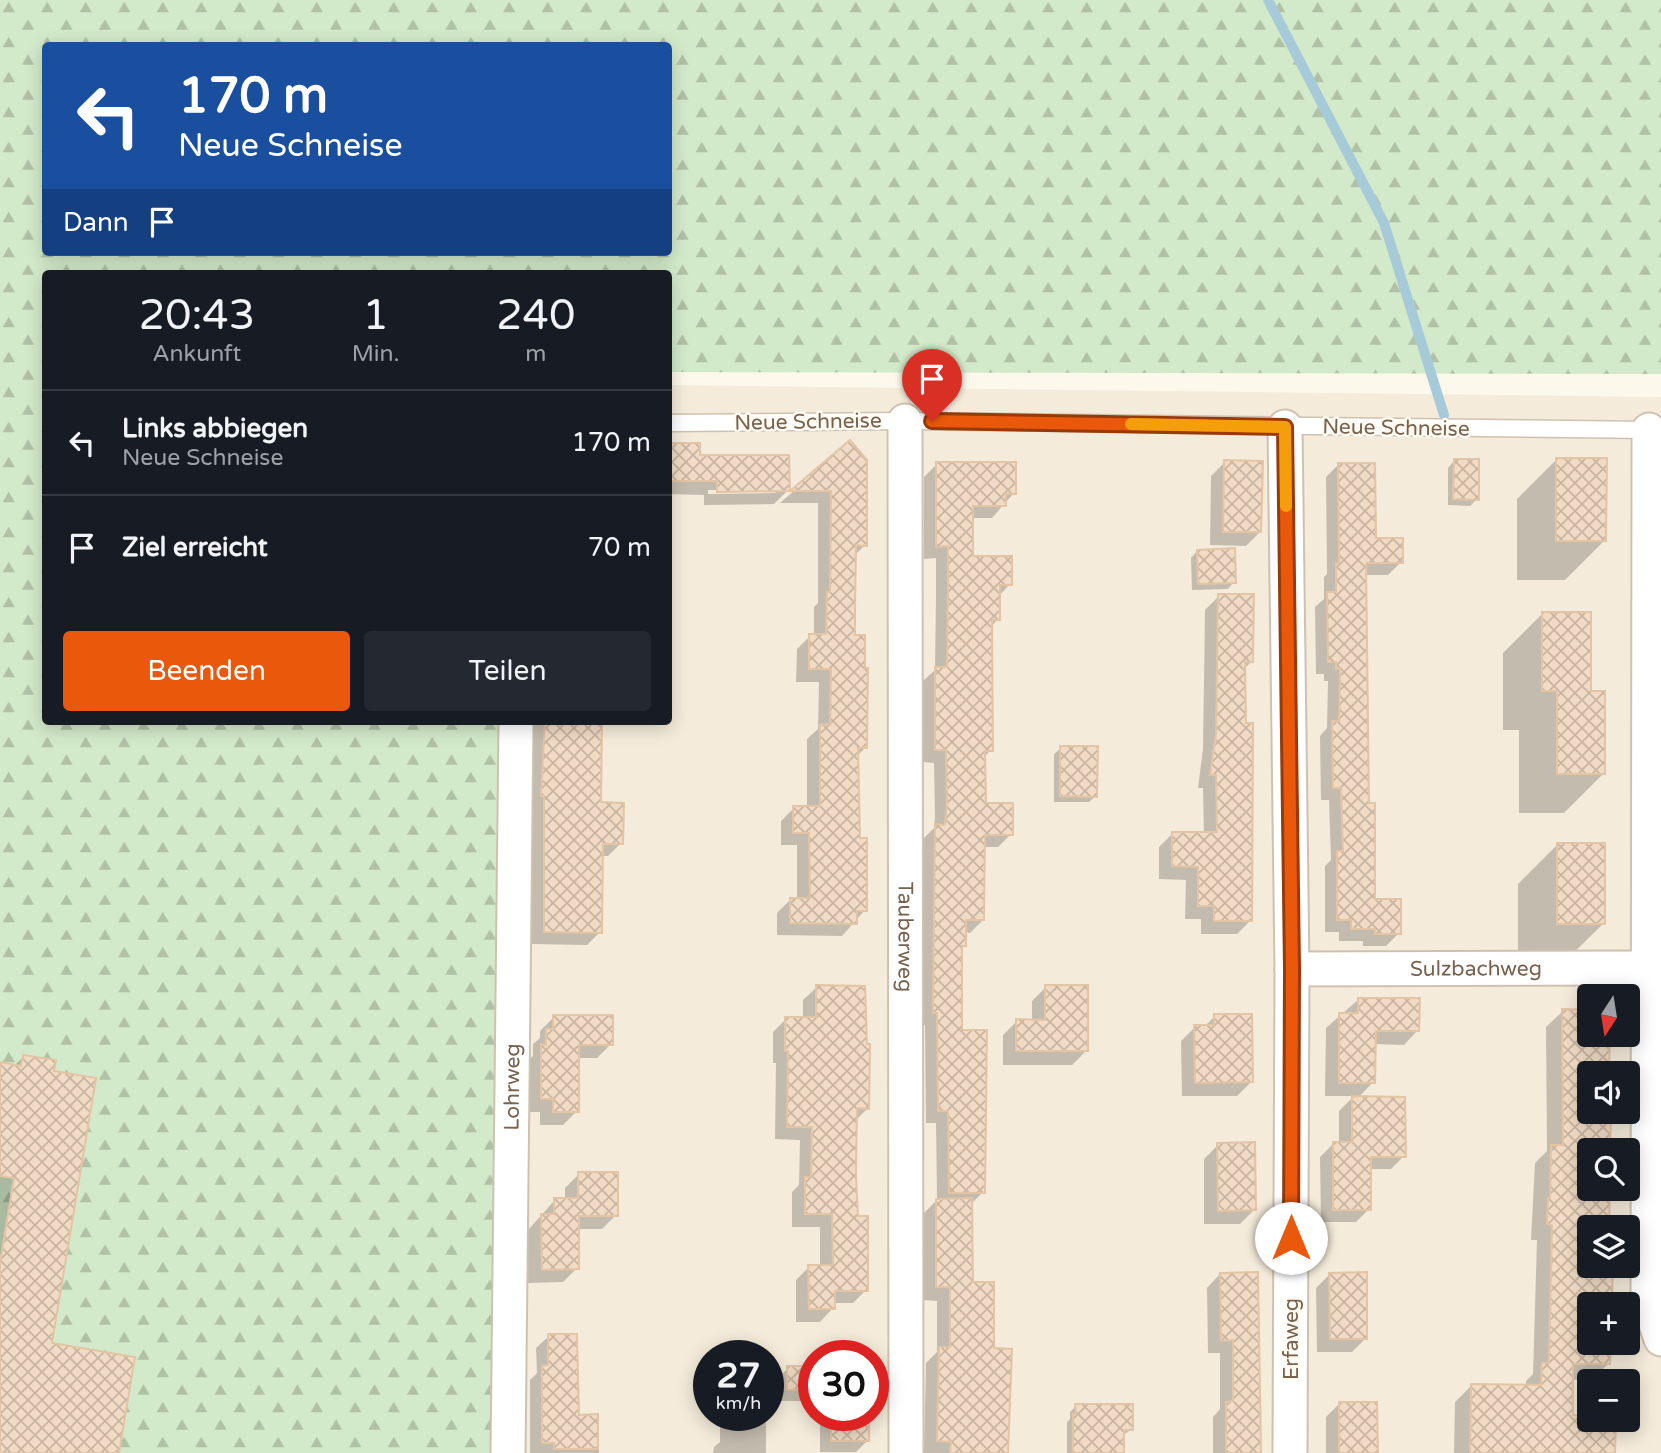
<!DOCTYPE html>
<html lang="de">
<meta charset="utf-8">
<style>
body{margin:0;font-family:"Varela Round",sans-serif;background:#242831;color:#f1f3f6;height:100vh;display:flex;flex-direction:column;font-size:26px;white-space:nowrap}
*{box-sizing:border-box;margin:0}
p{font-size:23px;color:#9ea1a6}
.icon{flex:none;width:38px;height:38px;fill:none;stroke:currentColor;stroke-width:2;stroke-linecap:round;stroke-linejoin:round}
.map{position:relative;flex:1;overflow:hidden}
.side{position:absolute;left:42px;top:270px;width:630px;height:455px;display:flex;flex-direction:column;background:#171b24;border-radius:7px;box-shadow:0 4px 18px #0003}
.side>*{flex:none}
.hud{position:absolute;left:42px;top:42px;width:630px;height:214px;border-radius:7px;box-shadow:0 4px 18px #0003;background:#1a4fa0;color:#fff;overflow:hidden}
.needle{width:46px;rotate:192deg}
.controls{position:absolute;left:1577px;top:984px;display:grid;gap:14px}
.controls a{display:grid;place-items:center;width:63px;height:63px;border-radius:7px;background:#171b24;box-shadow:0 4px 18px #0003;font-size:35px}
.speed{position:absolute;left:693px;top:1340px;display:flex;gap:14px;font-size:35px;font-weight:700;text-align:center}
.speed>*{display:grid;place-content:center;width:91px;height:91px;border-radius:50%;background:#171b24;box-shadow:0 4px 18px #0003;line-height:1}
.speed small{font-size:18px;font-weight:400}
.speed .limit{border:10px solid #d22;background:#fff;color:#111}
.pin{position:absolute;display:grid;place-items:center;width:60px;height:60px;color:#fff;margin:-72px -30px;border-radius:50% 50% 50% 0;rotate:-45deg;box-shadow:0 0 7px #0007}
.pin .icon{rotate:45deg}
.me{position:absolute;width:77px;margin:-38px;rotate:0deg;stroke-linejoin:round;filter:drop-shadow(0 0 5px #0008)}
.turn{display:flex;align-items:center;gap:24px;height:147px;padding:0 21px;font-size:32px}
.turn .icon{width:91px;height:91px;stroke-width:2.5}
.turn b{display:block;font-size:49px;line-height:60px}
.then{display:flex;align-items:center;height:66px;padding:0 21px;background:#0003;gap:14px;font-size:26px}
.eta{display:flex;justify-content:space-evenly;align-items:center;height:119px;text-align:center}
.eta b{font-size:42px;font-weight:600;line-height:49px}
.button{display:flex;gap:14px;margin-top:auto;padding:14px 21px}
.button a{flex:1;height:80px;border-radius:7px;background:#ea580c;color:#fff;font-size:28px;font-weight:600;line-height:80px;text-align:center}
.button a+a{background:#242831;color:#f1f3f6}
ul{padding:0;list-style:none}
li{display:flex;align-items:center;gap:21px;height:105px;padding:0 21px;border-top:2px solid #363941}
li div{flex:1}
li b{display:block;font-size:26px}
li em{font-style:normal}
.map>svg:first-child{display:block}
</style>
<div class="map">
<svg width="1661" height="1453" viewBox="0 0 1661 1453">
<defs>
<pattern id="forest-firs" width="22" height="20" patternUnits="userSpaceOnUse" patternTransform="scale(1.75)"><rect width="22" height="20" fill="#d3eaca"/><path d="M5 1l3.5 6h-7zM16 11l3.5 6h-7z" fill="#b0c1a6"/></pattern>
<pattern id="building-cross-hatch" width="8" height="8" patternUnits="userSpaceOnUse" patternTransform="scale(1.75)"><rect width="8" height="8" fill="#f1dbc4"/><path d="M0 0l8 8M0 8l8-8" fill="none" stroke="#c8b5a1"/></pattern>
</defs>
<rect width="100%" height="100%" fill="#fcf8ec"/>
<path fill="#f4ebda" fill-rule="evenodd" d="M669 385 1661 397V1453H514L519 721H668ZM1589 996H1628V1034H1589ZM1589 1073H1628V1111H1589ZM1589 1150H1628V1188H1589ZM1589 1227H1628V1265H1589ZM1589 1304H1628V1342H1589ZM709 1356H768V1416H709ZM814 1356H873V1416H814ZM1589 1381H1628V1419H1589Z"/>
<path fill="url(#forest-firs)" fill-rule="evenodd" d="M0 0H1661V374L669 372 668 273H46V721H504L490 1453H0ZM46 46H668V252H46Z"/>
<path fill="#0003" fill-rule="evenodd" d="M850 442 865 545 854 556V636L865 748 856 757 858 840 865 910 842 936 777 935V913L790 900H797V845H781V821L794 808H807V739L818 729 819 682H796L797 649 810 636H814V607L818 603V503H780Z
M668 445 698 457 788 490 774 504 704 505V495L668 494ZM708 490H776V493L708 494Z
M1557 459 1605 540 1565 580H1517V499Z
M1454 461 1477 499 1470 506 1448 505V468Z
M1225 462 1260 532 1246 546 1210 545 1211 476Z
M937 464 1014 493 992 518H972L971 558 1010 584 998 597V619L991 627V750L983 758 984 805 1011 834 998 847H983V920L970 933 965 932 964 945 961 949V1032L983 1192 970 1205 971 1284 992 1350 1007 1453H924L926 1363 937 1352V1301L923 1300V1214L937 1200 936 1123H926L925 1025H921L923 839 934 828 935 816 934 763 923 762V681L935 670 936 598V558L924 559V477Z
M1338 465 1374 539 1401 562 1388 575H1364L1368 805 1373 901 1399 933 1386 946H1363V941H1339V932H1325V866L1331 860 1329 800H1321L1320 736 1327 728 1328 681H1324V674H1316L1315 607 1324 599V577L1327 574 1326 477Z
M1197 551 1234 582 1228 589 1192 590 1191 558Z
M1219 596 1252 661 1244 669 1251 920 1237 934H1201V919H1185L1186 880 1159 879V847L1173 833 1204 834 1203 788H1198L1203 749 1205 610Z
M1543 613 1590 693 1604 773 1564 813H1519V730H1503V653Z
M530 721H601L599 804 621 843 608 856H601L600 932 587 945 532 944Z
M1061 748 1096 796 1089 802H1054V754Z
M1558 844 1603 924 1563 963H1518V884Z
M817 987 868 1108 855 1121 856 1217 866 1290 853 1303H833V1308L820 1322H796V1280L809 1267H820V1227H792V1192L799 1185 800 1140 775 1139 776 1063H773V1032L786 1019H803V1000Z
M1046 987 1086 1051 1072 1065H1003V1035L1017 1021H1032V1001Z
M1359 999 1417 1031 1404 1045 1374 1044 1373 1082 1358 1098 1404 1156 1391 1169H1369V1209L1356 1222H1321L1320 1157 1333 1144H1339V1111L1354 1096H1325L1326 1028Z
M1563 1011H1589V1111H1606V1121L1589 1150V1342L1608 1364 1592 1380H1571V1416L1589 1417 1613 1453H1454L1455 1402 1471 1386H1526V1381L1533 1374 1537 1240H1531L1535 1163 1547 1151 1546 1027Z
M1215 1016 1251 1082 1237 1096H1182L1181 1041 1195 1027H1204Z
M554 1017 611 1044 597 1058H577V1111L563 1125H540V1112H528V1060L533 1056V1044L540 1038V1031Z
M24 1056 50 1345 118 1453H0V1064L14 1066Z
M1218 1145 1254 1210 1240 1224H1204V1159Z
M579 1174 616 1215 602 1229H577V1268L563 1282 528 1283V1230L555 1200H565V1188Z
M1220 1274 1260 1453H1213V1417L1220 1409V1353H1208L1207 1288Z
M1330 1274 1366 1338 1352 1352H1317L1316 1288Z
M549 1336 577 1416 599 1418V1453H530V1380L537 1373 536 1348Z
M788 1368H814V1416H867L868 1440 856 1452H820V1417H809V1401H776V1380Z
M1340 1403 1376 1453H1326V1417Z
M1076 1406 1132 1429 1122 1436V1453H1067V1422L1070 1419V1412Z
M720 1416H766V1453H713L714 1447 720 1442Z"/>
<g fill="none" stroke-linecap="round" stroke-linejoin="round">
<path stroke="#a7cad8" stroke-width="10" d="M1268 0 1384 223 1444 415"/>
</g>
<path fill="url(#building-cross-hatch)" stroke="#e3c4a5" stroke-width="2" d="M850 440 867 460V546L856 545 855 607V635H865V668H868L867 748H858L860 838H867V911H857V924L790 923V898H810L809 833H793V806H820V725L830 724 831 669H809V634H826L827 592H830L831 491H790Z
M668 443H700V455H789L790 491 717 492V481H668Z
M1556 458H1607L1606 541H1556Z
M1454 459H1479V500L1453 499Z
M1224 460 1263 461 1261 532H1223Z
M936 462H1016V494H1006V506H973V556H1012V585H1000V620H992L993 751H985L986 803H1013V835H985L984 920H966V946H962V1030H987L985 1193H949L948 1111H938L937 1013H933L935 824 945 825 947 803 946 750H935V667H947L948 584V546L936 547Z
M1338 463H1375L1376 538H1403V563H1366L1369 803H1375V899H1401V934H1375V929H1351V920H1337V851H1343L1341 788H1333L1332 721H1339L1340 669H1336V662H1328L1327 592H1336V563H1339Z
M1235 548 1236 583 1198 584 1197 550Z
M1218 594H1254L1253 662H1245L1246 723H1253L1252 921H1214V906H1198V867L1172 866V832H1217L1216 775H1210L1216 734Z
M1542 612H1591V691H1605V774H1557V691H1542Z
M545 721H602L601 802 624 803 623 844H603L602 933 544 932V796H541Z
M1060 746H1098L1097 797 1060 796Z
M1557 843H1605V924H1557Z
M816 985 865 986 867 1044H870L869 1109 857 1108 856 1177 858 1216H868V1291H835V1309H809L808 1265H833L832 1214H805V1177H811L812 1127H787L788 1051H785V1017H816Z
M1045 985H1088V1051H1016V1019L1045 1020Z
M1358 998H1420L1419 1031H1376L1375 1083H1339V1013H1358Z
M1562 1009 1589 1010V1034H1610L1609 1073H1589V1111H1601V1119L1611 1120 1610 1150H1589V1188H1610L1609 1227H1589V1265H1613L1612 1304H1589V1342H1611L1610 1364H1573V1415H1589V1419H1616L1615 1453H1470L1471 1384 1541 1385 1542 1363H1549L1552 1225 1547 1224 1548 1198H1550L1551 1145H1563Z
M1214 1014H1252L1253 1082 1195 1083 1194 1025H1214Z
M553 1015H613V1045H579V1112H553V1099H541V1044L546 1045V1029H553Z
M23 1055 56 1060 54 1071 96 1078 52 1343 135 1357 119 1453H0V1263L14 1178 0 1176V1062L21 1066Z
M1352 1096 1405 1097 1406 1157H1371V1210H1333V1142H1352Z
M1255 1142 1256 1210 1218 1211 1217 1143Z
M578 1172H618V1216H579V1269L542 1270 541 1214H554V1198H578Z
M972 1198 973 1282H994V1348L1012 1349 1008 1453H950L951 1442 937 1441 939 1347H950V1287H936V1199Z
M1258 1272 1261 1453H1226V1402L1233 1401V1340L1221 1341 1220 1273Z
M1367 1272V1339H1330L1329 1273Z
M548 1334H577L579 1415 598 1414V1449H554V1443H542V1366L548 1365Z
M787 1366H814V1390H787Z
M1339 1402H1377L1378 1453H1339Z
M1075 1404H1133V1430H1124V1453H1073V1414H1076Z
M831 1416H869V1441H831Z"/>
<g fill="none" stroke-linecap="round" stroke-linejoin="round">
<g stroke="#cfc1b0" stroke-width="19">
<path id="service" d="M668 423 905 421 1652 430"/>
</g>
<g stroke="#cfc1b0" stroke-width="37">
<g id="minor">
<path id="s1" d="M905 421 906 1453"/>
<path d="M1285 427 1292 969 1290 1453"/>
<path d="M1649 430 1648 1300 1661 1339"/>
<path id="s2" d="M1292 969 1661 968"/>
<path id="s3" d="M508 1453 516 721"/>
</g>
</g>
<use href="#service" stroke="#fff" stroke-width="16"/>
<use href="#minor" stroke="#fff" stroke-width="33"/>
</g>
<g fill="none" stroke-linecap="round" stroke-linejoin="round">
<g stroke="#983908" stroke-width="18">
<path id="route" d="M932 421 1285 427 1292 969 1291 1238"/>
</g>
<use href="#route" stroke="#ea580c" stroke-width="12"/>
<path stroke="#f59e0b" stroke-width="12" d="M1131 424 1285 427 1286 506"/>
</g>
<g text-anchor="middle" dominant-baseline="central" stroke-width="5" stroke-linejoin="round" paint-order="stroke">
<g font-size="21" fill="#78624e" stroke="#fefbf3">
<text transform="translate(808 422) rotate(-1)">Neue Schneise</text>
<text transform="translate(1396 428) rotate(1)">Neue Schneise</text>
<text stroke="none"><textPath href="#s1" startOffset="516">Tauberweg</textPath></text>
<text stroke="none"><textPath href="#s2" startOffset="184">Sulzbachweg</textPath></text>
<text stroke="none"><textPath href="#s3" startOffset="366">Lohrweg</textPath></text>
<text transform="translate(1291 1339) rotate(-90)">Erfaweg</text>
</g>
</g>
</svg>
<div class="controls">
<a><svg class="needle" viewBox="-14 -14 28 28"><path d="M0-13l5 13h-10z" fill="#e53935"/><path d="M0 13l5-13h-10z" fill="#9ea1a6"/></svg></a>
<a><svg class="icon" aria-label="sound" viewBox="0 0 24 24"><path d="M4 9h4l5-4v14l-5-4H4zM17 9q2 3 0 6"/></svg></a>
<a><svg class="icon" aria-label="search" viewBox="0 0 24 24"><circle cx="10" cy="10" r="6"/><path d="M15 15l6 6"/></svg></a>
<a><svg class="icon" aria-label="layers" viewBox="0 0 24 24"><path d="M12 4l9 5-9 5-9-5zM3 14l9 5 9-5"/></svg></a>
<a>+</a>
<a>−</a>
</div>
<div class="speed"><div>27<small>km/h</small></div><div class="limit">30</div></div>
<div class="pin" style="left:932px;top:421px;background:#d93025"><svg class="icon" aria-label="arrive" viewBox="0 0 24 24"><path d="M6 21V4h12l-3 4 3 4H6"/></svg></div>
<svg class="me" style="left:1291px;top:1238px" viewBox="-20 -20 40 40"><circle r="19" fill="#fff"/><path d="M0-13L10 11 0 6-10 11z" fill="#ea580c"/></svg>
<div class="hud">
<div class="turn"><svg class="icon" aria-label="left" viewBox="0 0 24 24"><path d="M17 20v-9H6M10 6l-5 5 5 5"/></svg><div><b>170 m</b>Neue Schneise</div></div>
<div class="then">Dann<svg class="icon" aria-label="arrive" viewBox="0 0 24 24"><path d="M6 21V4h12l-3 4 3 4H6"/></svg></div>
</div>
<section class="side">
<div class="eta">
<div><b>20:43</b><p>Ankunft</p></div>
<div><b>1</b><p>Min.</p></div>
<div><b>240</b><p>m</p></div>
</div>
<ul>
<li><svg class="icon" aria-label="left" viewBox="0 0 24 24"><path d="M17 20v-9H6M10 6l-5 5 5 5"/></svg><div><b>Links abbiegen</b><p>Neue Schneise</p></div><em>170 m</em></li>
<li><svg class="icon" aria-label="arrive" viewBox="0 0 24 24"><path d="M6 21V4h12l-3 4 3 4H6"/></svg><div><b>Ziel erreicht</b></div><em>70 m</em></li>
</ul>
<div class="button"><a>Beenden</a><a>Teilen</a></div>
</section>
</div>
